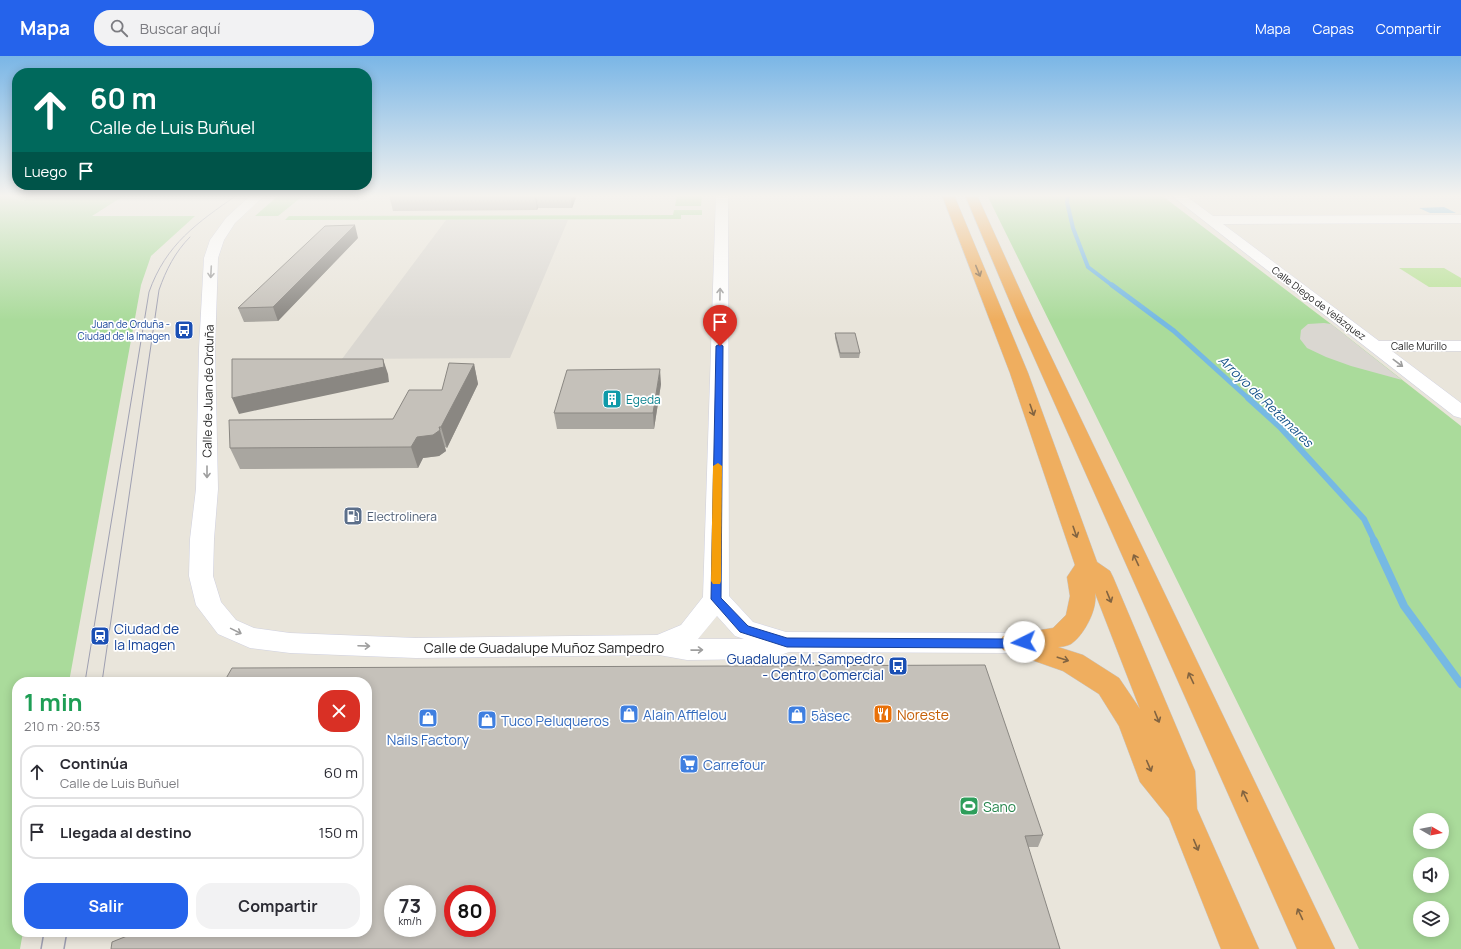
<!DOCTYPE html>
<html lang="es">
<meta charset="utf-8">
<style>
body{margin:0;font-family:Manrope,sans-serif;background:#f2f2f3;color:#2b2b33;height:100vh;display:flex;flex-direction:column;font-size:15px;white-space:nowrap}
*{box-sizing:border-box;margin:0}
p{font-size:13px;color:#7c7c81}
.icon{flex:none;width:22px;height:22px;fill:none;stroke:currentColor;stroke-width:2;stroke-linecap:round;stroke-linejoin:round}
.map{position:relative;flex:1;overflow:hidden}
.details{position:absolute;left:12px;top:621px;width:360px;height:260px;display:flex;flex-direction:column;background:#fff;border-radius:16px;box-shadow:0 2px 10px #0003}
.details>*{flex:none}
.top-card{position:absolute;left:12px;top:12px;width:360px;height:122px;border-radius:16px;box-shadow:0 2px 10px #0003;background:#00695c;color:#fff;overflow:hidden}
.needle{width:26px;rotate:99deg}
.tools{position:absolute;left:1413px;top:757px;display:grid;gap:8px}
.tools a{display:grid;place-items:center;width:36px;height:36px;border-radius:50%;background:#fff;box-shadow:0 2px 10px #0003;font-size:20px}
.speed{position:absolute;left:384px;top:829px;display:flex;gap:8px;font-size:20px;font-weight:700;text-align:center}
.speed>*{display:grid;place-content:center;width:52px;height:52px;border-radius:50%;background:#fff;box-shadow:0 2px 10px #0003;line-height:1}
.speed small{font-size:10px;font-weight:400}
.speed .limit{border:6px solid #d22;background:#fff;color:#111}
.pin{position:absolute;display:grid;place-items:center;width:34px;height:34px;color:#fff;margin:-41px -17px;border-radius:50% 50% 50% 0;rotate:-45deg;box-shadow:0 0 4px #0007}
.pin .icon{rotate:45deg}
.me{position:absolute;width:44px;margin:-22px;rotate:266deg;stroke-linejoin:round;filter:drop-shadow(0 0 3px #0008)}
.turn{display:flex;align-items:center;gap:14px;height:84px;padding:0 12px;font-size:18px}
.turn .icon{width:52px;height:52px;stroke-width:2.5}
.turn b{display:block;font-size:28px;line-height:34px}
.then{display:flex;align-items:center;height:38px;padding:0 12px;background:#0003;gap:8px;font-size:15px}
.round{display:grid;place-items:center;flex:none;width:42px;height:42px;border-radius:16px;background:#f2f2f3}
.overview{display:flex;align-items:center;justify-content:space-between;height:68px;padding:0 12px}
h1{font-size:24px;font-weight:700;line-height:30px;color:#1e9e55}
.primary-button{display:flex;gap:8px;margin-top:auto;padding:8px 12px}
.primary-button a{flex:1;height:46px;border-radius:16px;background:#2563eb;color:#fff;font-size:16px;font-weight:700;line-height:46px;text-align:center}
.primary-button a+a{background:#f2f2f3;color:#2b2b33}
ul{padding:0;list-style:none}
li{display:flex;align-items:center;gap:12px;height:54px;margin:0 8px 6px;padding:0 4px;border:2px solid #e1e1e2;border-radius:16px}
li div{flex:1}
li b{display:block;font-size:15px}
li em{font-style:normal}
header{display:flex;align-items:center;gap:24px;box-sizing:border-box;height:56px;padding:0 20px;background:#2563eb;color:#fff}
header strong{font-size:19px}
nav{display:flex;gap:22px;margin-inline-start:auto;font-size:14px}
.search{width:280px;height:36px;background:#f2f2f3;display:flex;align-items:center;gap:10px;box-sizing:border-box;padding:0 14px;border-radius:16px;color:#7c7c81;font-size:15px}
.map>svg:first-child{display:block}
</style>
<header>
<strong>Mapa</strong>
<div class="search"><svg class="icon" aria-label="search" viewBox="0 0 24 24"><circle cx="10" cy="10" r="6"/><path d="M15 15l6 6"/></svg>Buscar aquí</div>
<nav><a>Mapa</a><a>Capas</a><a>Compartir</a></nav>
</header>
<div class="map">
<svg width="1461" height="893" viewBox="0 0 1461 893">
<rect width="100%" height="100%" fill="#e9e5db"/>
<path fill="#aadb9b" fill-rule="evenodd" d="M0 139H125L92 160H195L151 200 141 229 69 626H17V876H23L20 893H0Z
M279 139H304L278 160H255Z
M677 139H702L701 150H675Z
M987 139H1161L1331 268 1461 370V893H1359ZM1420 764H1442V786H1420ZM1420 808H1442V830H1420ZM1420 852H1442V874H1420Z
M674 154H702V159H681V163L285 164 289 160 673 159Z"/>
<path fill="#bae298" d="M1399 212H1444L1461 222V231H1429Z"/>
<path fill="#dad7d1" d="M446 164H568L510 302 342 303Z
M1324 267 1331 268 1402 324 1351 310 1326 301 1307 292 1300 283 1301 274 1308 268Z"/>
<path fill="#76b9e3" d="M1444 151 1456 157H1430L1419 152Z"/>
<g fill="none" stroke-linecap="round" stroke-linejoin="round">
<path stroke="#76b9e3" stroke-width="4" d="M1068 139 1067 146 1073 172 1088 211 1113 230"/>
<path stroke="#76b9e3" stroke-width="5" d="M1112 229 1174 275 1249 343"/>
<path stroke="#76b9e3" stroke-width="6" d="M1248 342 1280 371 1364 463 1375 486"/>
<path stroke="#76b9e3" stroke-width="8" d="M1374 485 1404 550 1461 628"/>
<g stroke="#d0d1e0" stroke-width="1">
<path id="minor" d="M251 139H265L235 167 224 184 218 202 215 293 218 433 214 483 213 520 221 546 236 564 254 572 290 577 416 582 657 579 681 569 703 541 716 139H728L729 540 753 566 786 576 1012 577 1021 580 1025 587 1021 594 1012 597 789 596 769 603 687 604 659 599 416 602 290 597 250 592 218 578 196 549 189 520 190 483 196 433 199 293 204 202 210 184 226 162ZM717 560 735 580 744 583H698Z
M1171 139H1185L1213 160 1461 159V167L1223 168 1379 285H1461V295H1392L1461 347V362L1454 360Z"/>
</g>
<g stroke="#c7c7c7" stroke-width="1">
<path id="highway" d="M942 139H954L1028 317 1097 506 1110 515 1113 521 1195 715 1197 753 1259 893H1221L1169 762 1140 726 1119 670 1099 638 1063 615 1003 594 999 587 1003 580 1012 577 1015 578 1053 572 1066 559 1070 540 1067 521 1075 509 1010 317ZM1095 537 1140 653 1119 622 1083 599 1058 591C1062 591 1067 590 1071 588 1084 579 1098 553 1095 537Z
M965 139H977L1034 265 1335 893H1297L1018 265Z"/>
</g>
<use href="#minor" fill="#fff" fill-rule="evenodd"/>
<use href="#highway" fill="#efae5f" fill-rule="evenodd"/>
<path stroke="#9e9fb1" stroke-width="1" d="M85 626 149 236C166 188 197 167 237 139
M102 626 159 234C166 214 175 196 190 181"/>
<path stroke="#9e9fb1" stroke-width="1.5" d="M41 893 44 876
M64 893 67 876"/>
</g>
<path fill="#a9a6a0" d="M389 139H577L572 152H538L537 154 393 155Z
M358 182 278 265 244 266 238 252Z
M835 277 860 297 859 302H840L835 282Z
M474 308 478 328 447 392 445 391 446 395 439 400 423 402 418 412 240 413 230 392 393 363 442 334Z
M661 328 654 373H557L554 357Z
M367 626 1043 779 1038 791H1029L367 876Z"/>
<path fill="#8a8782" d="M535 139H536L538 152 537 154Z
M570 139H577L572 152Z
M355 169 358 182 278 265 273 251Z
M383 303 388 318 389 326 239 358 232 342Z
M474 308 478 328 447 392 441 371Z
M660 313 661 328 654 373 653 357Z
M439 371 446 395 439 400 423 402 418 412 411 391 417 381Z"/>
<path fill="#c5c1ba" stroke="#8a8782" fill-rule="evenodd" d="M389 139H454L389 140Z
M355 169 273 251 238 252 325 170Z
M835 277H855L860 297H840Z
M232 303H383L384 311 232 342Z
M449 307 474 308 441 371H439L440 374 433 379 417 381 411 391 230 392 229 364 393 363 409 334H442Z
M660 313 653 357H554L567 314Z
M985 609 1043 779 1025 780 1060 893H111L112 886 137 876H367V626H224L232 612ZM393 838H427V872H393ZM453 838H487V872H453Z"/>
<defs><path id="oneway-shaft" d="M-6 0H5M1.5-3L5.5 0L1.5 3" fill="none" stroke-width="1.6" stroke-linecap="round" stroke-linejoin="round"/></defs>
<g stroke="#826441">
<use href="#oneway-shaft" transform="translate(978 215) rotate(68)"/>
<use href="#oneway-shaft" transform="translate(1032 354) rotate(71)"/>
<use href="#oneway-shaft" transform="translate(1075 476) rotate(71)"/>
<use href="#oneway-shaft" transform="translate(1136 504) rotate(-115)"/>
<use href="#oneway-shaft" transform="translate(1109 541) rotate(68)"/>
<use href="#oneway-shaft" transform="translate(1063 603) rotate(18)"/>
<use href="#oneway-shaft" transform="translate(1191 622) rotate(-115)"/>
<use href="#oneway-shaft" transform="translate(1157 661) rotate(68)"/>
<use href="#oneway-shaft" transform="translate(1149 710) rotate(67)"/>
<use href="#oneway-shaft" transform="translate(1245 740) rotate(-115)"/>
<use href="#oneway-shaft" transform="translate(1196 789) rotate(67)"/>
<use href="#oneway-shaft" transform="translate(1300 858) rotate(-115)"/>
</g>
<g stroke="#9e9e9e">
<use href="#oneway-shaft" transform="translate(211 216) rotate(93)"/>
<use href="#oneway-shaft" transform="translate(720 238) rotate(-89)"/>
<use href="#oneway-shaft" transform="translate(1398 307) rotate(37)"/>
<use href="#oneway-shaft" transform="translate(207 416) rotate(90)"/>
<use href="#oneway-shaft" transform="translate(236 575) rotate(26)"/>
<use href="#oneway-shaft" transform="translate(364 590) rotate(2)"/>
<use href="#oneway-shaft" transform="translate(697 594) rotate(-1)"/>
</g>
<linearGradient id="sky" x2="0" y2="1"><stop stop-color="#7ab6e6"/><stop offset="0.53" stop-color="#f5f3ef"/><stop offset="1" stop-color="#f5f3ef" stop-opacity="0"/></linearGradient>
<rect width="1461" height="264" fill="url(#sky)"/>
<path fill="#2563eb" stroke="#184099" d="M720 288 723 290 721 542 748 570 787 582 1012 583 1024 582 1028 583 1030 586 1028 589 1012 592 787 591 740 576 711 543 716 290Z"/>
<path fill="#f59e0b" d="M718 407 722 410 721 525 720 528H713L711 525 713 410Z"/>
<defs>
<g id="bus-square" transform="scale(1)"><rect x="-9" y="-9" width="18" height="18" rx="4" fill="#1a4fb4" stroke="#fff"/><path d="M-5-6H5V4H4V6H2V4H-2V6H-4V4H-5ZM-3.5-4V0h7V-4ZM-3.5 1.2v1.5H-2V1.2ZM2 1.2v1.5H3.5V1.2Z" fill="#fff"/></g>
<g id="building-square" transform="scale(1)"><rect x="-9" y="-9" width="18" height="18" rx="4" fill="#0f9aa8" stroke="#fff"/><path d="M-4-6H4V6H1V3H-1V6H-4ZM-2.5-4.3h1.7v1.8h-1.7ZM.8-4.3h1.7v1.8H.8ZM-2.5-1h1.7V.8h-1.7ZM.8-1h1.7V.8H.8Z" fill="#fff"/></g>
<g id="fuel-square" transform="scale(1)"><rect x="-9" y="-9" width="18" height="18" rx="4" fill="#5c6f8a" stroke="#fff"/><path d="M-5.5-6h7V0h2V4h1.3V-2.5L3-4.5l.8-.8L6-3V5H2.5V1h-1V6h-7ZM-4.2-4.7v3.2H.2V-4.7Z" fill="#fff"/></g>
<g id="station-square" transform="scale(1)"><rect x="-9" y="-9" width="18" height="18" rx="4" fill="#1a4fb4" stroke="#fff"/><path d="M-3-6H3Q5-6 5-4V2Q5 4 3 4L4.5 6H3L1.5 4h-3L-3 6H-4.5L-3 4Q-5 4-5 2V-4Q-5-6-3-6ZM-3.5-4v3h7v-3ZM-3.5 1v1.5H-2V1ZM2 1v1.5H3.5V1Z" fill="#fff"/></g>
<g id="shop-square" transform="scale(1)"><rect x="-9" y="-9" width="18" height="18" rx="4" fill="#3f7fe0" stroke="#fff"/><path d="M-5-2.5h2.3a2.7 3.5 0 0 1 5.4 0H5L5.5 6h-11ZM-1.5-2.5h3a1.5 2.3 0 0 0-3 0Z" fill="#fff"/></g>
<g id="restaurant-square" transform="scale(1)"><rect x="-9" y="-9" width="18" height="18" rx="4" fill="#e8710a" stroke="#fff"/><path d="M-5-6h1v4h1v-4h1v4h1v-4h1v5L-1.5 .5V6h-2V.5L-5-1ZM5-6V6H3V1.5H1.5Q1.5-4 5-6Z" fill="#fff"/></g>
<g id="supermarket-square" transform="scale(1)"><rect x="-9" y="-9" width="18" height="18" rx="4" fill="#3f7fe0" stroke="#fff"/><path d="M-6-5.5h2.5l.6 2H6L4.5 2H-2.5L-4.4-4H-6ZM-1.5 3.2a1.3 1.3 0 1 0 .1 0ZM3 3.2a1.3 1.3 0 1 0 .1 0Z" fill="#fff"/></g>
<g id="stadium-square" transform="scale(1)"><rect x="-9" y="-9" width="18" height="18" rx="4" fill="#2e9e5b" stroke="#fff"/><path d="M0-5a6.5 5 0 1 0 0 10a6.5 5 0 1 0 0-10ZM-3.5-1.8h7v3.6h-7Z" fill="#fff"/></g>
</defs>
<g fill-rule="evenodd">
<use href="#bus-square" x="184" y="274"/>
<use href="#building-square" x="612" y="343"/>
<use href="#fuel-square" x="353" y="460"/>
<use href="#station-square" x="100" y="580"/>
<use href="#bus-square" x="898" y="610"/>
<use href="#shop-square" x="629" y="658"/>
<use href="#restaurant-square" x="883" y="658"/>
<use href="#shop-square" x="797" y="659"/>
<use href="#shop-square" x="428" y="662"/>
<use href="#shop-square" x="487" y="664"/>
<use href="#supermarket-square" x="689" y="708"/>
<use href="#stadium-square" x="969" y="750"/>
</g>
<g text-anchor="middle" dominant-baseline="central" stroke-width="3.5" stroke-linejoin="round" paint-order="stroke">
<g font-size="10" fill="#282828" stroke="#fff">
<text transform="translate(1319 247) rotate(37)">Calle Diego de Velázquez</text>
<text x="1419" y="290">Calle Murillo</text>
</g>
<g font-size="10" fill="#164399" stroke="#fff" text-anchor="end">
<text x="170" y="268">Juan de Orduña -<tspan x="170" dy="12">Ciudad de la Imagen</tspan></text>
</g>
<g font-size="12" fill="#282828" stroke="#fff">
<text transform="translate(208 335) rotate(-89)">Calle de Juan de Orduña</text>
</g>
<g font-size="12" fill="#0d838f" stroke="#fff" text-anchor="start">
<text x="626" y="343">Egeda</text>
</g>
<g font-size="12" fill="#4e5e75" stroke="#fff" text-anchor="start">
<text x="367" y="460">Electrolinera</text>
</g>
<g font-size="13" font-style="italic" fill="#19568b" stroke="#fff">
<text transform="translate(1266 345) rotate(44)">Arroyo de Retamares</text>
</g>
<g font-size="14" fill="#164399" stroke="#fff" text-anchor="start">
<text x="114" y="572">Ciudad de<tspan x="114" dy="16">la Imagen</tspan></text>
<text x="884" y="602" text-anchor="end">Guadalupe M. Sampedro<tspan x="884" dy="16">- Centro Comercial</tspan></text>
</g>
<g font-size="14" fill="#282828" stroke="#fff">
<text x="544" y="591">Calle de Guadalupe Muñoz Sampedro</text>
</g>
<g font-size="14" fill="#366cbe" stroke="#fff" text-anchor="start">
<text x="643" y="658">Alain Afflelou</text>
<text x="811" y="659">5àsec</text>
<text x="501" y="664">Tuco Peluqueros</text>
<text x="428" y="683" text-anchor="middle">Nails Factory</text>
<text x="703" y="708">Carrefour</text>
</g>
<g font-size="14" fill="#c56008" stroke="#fff" text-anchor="start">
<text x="897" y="658">Noreste</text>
</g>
<g font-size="14" fill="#27864d" stroke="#fff" text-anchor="start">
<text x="983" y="750">Sano</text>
</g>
</g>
</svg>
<div class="tools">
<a><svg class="needle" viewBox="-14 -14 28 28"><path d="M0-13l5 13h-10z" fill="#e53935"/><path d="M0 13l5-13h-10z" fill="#7c7c81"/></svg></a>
<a><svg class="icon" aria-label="sound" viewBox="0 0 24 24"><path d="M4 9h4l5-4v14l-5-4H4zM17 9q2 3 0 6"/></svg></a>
<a><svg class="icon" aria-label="layers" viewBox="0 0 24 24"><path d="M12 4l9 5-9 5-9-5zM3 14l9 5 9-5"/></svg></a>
</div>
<div class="speed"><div>73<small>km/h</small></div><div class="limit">80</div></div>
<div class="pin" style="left:720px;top:290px;background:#d93025"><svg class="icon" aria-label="arrive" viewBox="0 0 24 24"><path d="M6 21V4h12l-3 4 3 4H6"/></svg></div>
<svg class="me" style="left:1024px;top:586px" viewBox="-20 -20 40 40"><circle r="19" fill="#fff"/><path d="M0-13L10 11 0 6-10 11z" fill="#2563eb"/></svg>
<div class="top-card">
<div class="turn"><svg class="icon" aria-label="ahead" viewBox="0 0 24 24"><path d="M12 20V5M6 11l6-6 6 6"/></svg><div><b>60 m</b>Calle de Luis Buñuel</div></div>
<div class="then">Luego<svg class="icon" aria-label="arrive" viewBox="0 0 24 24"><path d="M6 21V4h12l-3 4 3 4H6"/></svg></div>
</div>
<section class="details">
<div class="overview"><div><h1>1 min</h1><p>210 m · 20:53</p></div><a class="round" style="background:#d93025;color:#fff"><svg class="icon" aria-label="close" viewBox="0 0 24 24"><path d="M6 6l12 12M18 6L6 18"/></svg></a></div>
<ul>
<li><svg class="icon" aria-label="ahead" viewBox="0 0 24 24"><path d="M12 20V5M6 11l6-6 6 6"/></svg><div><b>Continúa</b><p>Calle de Luis Buñuel</p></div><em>60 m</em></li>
<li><svg class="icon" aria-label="arrive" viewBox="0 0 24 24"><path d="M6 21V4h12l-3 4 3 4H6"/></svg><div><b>Llegada al destino</b></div><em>150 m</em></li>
</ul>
<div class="primary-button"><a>Salir</a><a>Compartir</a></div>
</section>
</div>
